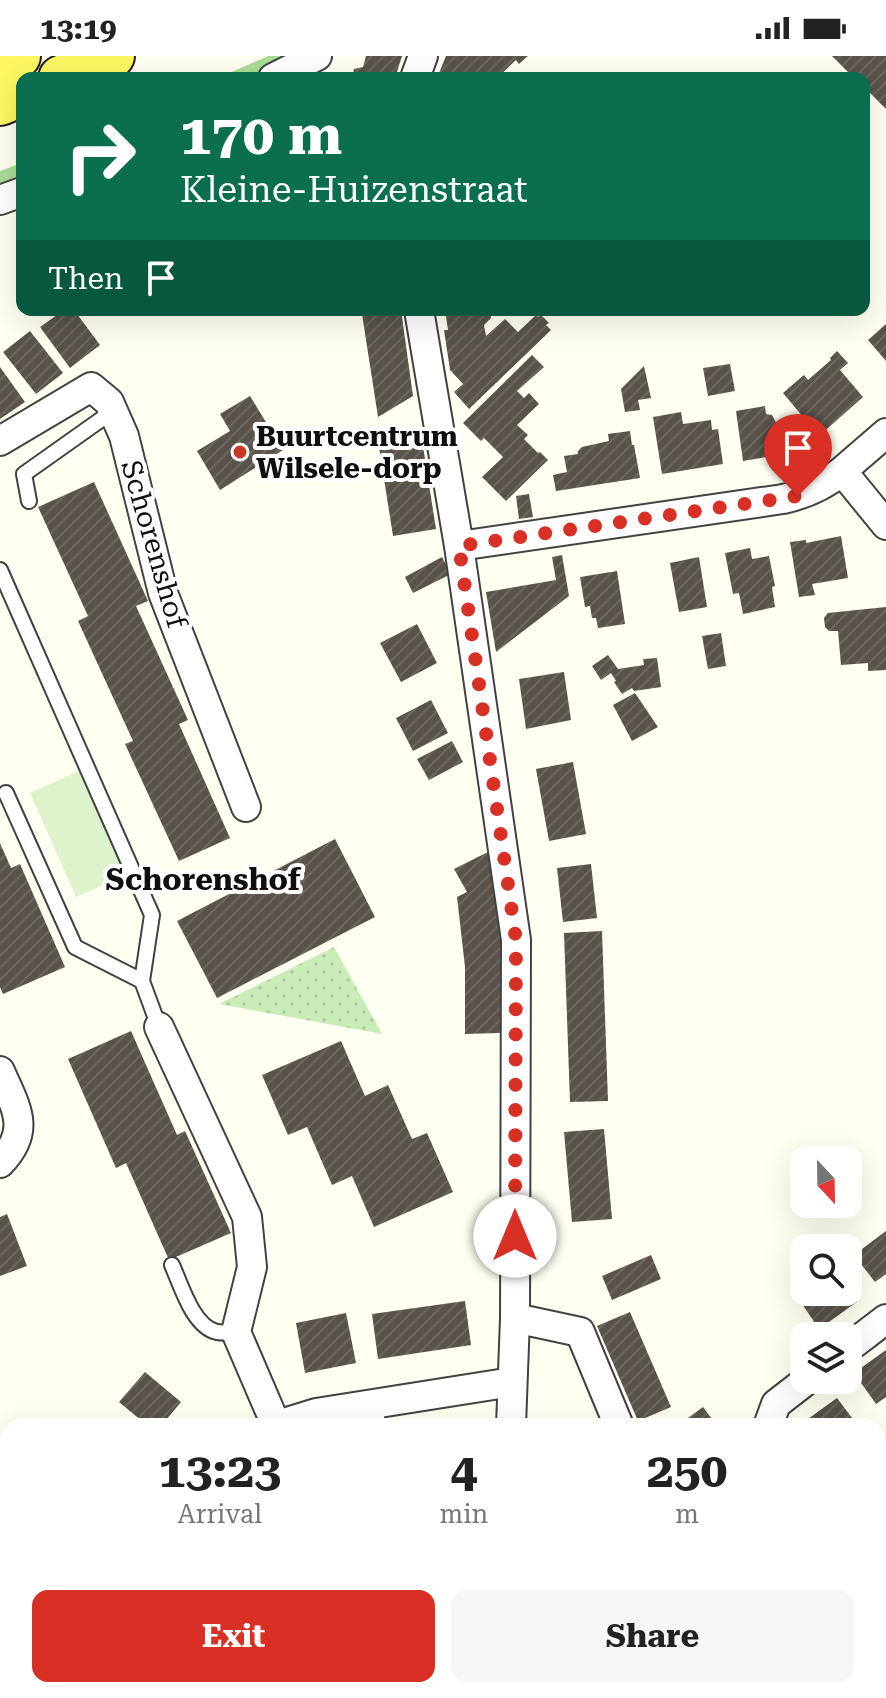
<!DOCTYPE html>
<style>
body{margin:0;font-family:"Roboto Serif",serif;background:#f6f6f6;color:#222;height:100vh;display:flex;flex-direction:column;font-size:30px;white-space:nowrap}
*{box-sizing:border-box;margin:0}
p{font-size:26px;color:#767676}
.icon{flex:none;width:44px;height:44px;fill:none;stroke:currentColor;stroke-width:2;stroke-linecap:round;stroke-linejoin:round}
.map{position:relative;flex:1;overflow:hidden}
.drawer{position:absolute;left:0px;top:1362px;width:886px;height:280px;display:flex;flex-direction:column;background:#fff;border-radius:24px 24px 0 0;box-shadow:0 8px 32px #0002}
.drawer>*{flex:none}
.hud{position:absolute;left:16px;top:16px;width:854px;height:244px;border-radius:16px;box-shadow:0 8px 32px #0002;background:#0b6e4f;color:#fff;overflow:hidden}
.needle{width:52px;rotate:158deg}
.buttons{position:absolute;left:790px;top:1090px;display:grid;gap:16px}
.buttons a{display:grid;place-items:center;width:72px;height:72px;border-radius:16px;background:#fff;box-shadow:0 8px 32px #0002;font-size:40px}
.pin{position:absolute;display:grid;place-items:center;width:68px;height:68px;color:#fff;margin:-82px -34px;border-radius:50% 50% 50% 0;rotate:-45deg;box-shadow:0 0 8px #0007}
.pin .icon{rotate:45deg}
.me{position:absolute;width:88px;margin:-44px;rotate:0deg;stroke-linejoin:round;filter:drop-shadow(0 0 6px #0008)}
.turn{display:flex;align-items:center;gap:28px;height:168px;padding:0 32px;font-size:36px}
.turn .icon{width:104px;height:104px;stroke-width:2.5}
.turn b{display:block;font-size:56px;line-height:68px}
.then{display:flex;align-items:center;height:76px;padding:0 32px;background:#0003;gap:16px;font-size:30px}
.eta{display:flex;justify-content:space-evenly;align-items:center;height:136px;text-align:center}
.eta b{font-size:48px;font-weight:700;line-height:56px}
.cta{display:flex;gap:16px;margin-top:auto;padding:16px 32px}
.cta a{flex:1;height:92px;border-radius:16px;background:#d93025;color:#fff;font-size:32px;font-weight:700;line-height:92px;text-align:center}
.cta a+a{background:#f6f6f6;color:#222}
.status{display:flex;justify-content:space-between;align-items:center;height:56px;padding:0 40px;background:#fff;direction:ltr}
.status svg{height:22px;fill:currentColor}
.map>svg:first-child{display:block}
</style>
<div class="status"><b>13:19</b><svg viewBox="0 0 49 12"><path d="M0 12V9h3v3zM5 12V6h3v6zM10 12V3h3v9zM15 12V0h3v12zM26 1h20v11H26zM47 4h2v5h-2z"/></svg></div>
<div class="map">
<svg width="886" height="1642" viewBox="0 0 886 1642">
<defs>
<pattern id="forest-firs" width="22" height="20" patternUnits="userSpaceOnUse" patternTransform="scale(2)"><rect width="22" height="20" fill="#a9dd97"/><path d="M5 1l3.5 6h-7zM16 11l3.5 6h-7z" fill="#90bc81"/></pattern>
<pattern id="park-dots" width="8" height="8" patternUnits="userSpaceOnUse" patternTransform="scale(2)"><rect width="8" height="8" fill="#c9ecb9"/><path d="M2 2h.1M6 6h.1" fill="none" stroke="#abc99e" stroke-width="1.8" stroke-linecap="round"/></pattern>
<pattern id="building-hatch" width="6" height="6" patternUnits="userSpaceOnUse" patternTransform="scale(2)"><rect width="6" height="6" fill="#59534b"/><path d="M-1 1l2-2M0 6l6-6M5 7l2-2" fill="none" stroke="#6c6761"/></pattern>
</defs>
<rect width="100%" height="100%" fill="#fffff2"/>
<path fill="url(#forest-firs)" d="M268 0H301L257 22H218Z
M22 107V123L0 131V115Z"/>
<path fill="url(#park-dots)" d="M334 891 382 978 219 948Z"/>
<path fill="#ddf3cb" d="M79 715 126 819 76 841 30 737Z"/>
<path fill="url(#building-hatch)" d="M366 0H402L395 22H352L354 13 363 11Z
M446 0H528L519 8 516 4 497 22H437Z
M832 0H886V53L864 31V22H854Z
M64 254H74L100 289 70 312 40 271Z
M369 254H401L413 340 378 361 362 258Z
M445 254H490L491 262 484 269 486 280 505 263 518 276 536 259 538 261 541 259 549 267 546 269 551 274 469 353 454 336 463 328 450 314 444 274H448Z
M886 268V305L868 284Z
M30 275 63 317 36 338 3 296Z
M837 295 848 307 840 314 863 341 819 380 783 337 804 319 808 324 831 304 830 302Z
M532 299 544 311 517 335 524 342 529 337 539 348 517 369 528 379 524 383 538 397 540 396 548 404 506 445 482 421 503 401 484 382 481 385 463 367Z
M730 308 735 335 708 340 703 312Z
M644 310 651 342 638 344 640 354 625 356 621 333Z
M0 311 25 346 0 363Z
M250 340 283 394 220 434 197 395 230 375 220 358Z
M765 350 766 358 772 359 779 372 784 398 743 405 736 355Z
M681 356 683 368 711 364 712 374 718 373 723 408 662 418 653 361Z
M630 375 632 389H634L640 422 556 435 553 419 567 416 564 400 578 398V395L582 391 609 385 608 378Z
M422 384 436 473 393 480 379 391Z
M94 426 148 545 136 550 188 664 179 668 230 782 179 805 125 688 133 685 78 565 88 560 38 451Z
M529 438 533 461 519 463 516 440Z
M841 480 848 522 812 528 815 539 799 541 790 486 806 484V487Z
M750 492 752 503 769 500 775 530 772 531 775 551 743 558 739 537 733 538 725 497Z
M562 499 569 540 496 596 486 536 556 524 552 501Z
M442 501 451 518 413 537 405 521Z
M699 501 707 551 679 556 670 507Z
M617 515 625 568 598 572 596 562H592L590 550 585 551 580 521Z
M886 551V614L868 615V607L841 609 838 575H829L825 571 824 562 828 557Z
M417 568 437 607 401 626 380 587Z
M721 577 726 610 708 613 702 580Z
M608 599 618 613 644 609 643 603 657 602 661 631 634 635 632 632 622 638 614 626 616 625 611 617 601 624 592 610Z
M564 616 571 664 526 673 519 623Z
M635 637 658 671 632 685 613 649Z
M431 644 448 677 413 695 396 662Z
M452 685 463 706 429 724 417 703Z
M573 706 586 778 549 785 536 713Z
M335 783 375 861 217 942 177 865Z
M0 787 11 812 20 808 65 911 3 938 0 931Z
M492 794 503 900 500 977 465 978V911L457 841 467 836 454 813Z
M591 808 597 862 563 866 557 812Z
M602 875 608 1045 570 1046 564 877Z
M131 975 177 1079 185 1075 231 1177 169 1204 126 1107 116 1112 68 1003Z
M341 985 365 1040 388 1029 412 1083 427 1077 453 1136 374 1171 352 1120 332 1129 307 1071 288 1079 262 1019Z
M604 1073 612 1163 572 1166 564 1076Z
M7 1158 27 1210 0 1220V1161Z
M886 1175V1218L875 1226 854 1199Z
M651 1199 661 1223 612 1244 602 1220Z
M848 1232 857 1246 819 1273 796 1239 804 1234V1236H848Z
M465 1245 471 1289 378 1303 372 1258Z
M630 1256 671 1351 638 1365 597 1270Z
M346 1257 356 1307 305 1317 296 1267Z
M886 1294V1341L876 1348 854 1317Z
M145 1316 181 1346 161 1370H148L119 1346Z
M837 1342 858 1370H809L805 1365Z
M703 1351 717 1370H677Z
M878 1420 886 1432V1503L878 1491Z
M0 1525 8 1532V1592L0 1585Z
M881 1605 886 1614V1642H860L856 1634H878V1606Z
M98 1634H159L166 1640 165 1642H91Z
M415 1634H464V1642H415Z
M701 1634H713L717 1642H685Z"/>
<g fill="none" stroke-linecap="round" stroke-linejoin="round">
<g stroke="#424242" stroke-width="18">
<path id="lane" d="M29 445 24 418 113 355
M0 514 152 859 142 925 159 971
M6 737 75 891 142 925
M172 1209C181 1229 193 1271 217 1276 223 1277 230 1276 236 1276
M377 1348V1370
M184 1634 194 1642"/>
</g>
<g stroke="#424242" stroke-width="32">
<path id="street" d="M273 22 317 0
M415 22 423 0
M0 144 22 136
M419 254 459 490 516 884 515 1262 511 1370
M0 385 91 331 109 346 124 380 163 537 246 751
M842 415 886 377
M459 490 783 443C806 438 824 430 842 415L886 469
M159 971 247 1161 252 1211 236 1276 276 1369
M0 1015C16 1052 32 1074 0 1107
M515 1262 580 1276 619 1370
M848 1292 886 1263
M274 1370 316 1357 512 1326
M768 1370 776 1348 807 1324
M878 1544 886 1557
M518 1634 519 1642
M745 1634 749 1642
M33 1642 39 1634"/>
</g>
<g stroke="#202020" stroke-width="48">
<path id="primary" d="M0 7 18 0
M61 22 112 0
M0 47 22 38"/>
</g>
<use href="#lane" stroke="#fff" stroke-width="14"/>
<use href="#street" stroke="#fff" stroke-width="28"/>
<use href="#primary" stroke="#fef763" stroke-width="44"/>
</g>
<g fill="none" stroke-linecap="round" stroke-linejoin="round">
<path stroke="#d93025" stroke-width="14" stroke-dasharray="0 25.2" d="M515 1180 516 884 459 490 798 440"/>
</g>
<circle fill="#c73920" stroke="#fff" stroke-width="3" cx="240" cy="396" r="8"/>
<g text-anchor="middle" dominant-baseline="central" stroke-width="8" stroke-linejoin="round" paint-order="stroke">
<g font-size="28" font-weight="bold" fill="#0f0f0f" stroke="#fff" text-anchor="start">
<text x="256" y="380">Buurtcentrum<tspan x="256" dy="32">Wilsele-dorp</tspan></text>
</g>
<g font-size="28" fill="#0f0f0f" stroke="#fff">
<text transform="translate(154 488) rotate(74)">Schorenshof</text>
</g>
<g font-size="30" font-weight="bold" fill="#0f0f0f" stroke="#fff">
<text x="203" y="823">Schorenshof</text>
</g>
</g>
</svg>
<div class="buttons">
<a><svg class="needle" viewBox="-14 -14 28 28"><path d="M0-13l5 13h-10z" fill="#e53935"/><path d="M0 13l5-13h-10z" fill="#767676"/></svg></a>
<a><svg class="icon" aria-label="search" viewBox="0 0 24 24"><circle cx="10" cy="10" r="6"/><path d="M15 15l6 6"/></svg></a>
<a><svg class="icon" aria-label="layers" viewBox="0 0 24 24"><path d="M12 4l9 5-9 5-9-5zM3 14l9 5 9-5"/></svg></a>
</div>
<div class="pin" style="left:798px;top:440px;background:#d93025"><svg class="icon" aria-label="arrive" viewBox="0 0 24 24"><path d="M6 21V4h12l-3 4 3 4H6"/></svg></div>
<svg class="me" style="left:515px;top:1180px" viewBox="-20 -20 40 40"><circle r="19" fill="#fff"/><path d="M0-13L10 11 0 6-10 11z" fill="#d93025"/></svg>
<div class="hud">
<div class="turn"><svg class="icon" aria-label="right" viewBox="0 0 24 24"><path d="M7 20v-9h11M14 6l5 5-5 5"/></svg><div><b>170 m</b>Kleine-Huizenstraat</div></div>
<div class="then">Then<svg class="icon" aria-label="arrive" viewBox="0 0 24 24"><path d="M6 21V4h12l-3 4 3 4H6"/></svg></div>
</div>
<section class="drawer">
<div class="eta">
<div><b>13:23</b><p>Arrival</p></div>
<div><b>4</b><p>min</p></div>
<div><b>250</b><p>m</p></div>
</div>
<div class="cta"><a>Exit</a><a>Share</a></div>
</section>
</div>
